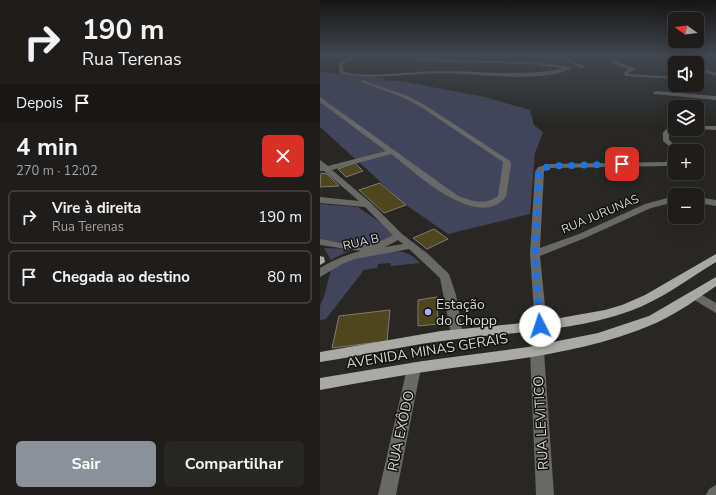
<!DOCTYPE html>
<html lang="pt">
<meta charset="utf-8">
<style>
body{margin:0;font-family:"Nunito Sans",sans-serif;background:#262624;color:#f1f3f6;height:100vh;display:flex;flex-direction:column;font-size:15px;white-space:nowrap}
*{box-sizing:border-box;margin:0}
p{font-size:13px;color:#a1a2a3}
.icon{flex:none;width:22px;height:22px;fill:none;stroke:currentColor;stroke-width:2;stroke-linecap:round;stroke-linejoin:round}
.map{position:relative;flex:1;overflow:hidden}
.panel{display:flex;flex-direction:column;background:#1e1d1b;width:320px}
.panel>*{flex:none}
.hud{background:#1e1d1b;color:#f1f3f6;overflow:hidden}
.needle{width:26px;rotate:284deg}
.tools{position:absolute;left:348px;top:12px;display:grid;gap:8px}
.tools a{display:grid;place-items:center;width:36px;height:36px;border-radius:6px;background:#1e1d1b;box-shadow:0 4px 16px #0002,0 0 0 1px #3c3b3a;font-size:20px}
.pin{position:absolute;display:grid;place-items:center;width:34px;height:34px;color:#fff;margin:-17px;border-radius:8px;box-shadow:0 2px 6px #0006}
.me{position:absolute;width:44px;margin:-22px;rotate:356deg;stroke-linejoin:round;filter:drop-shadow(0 0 3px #0008)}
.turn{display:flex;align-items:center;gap:14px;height:84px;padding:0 16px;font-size:18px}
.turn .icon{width:52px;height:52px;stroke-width:2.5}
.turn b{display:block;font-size:28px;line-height:34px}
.then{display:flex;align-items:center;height:38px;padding:0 16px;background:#0003;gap:8px;font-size:15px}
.round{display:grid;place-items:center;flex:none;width:42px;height:42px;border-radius:6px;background:#262624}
.summary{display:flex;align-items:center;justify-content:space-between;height:68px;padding:0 16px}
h1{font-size:24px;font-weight:700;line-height:30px}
.action{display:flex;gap:8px;margin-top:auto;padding:8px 16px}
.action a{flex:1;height:46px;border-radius:6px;background:#8c9099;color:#fff;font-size:16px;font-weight:700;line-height:46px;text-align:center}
.action a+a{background:#262624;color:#f1f3f6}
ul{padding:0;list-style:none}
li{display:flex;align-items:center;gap:12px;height:54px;margin:0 8px 6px;padding:0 8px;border:2px solid #3c3b3a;border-radius:6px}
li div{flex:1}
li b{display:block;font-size:15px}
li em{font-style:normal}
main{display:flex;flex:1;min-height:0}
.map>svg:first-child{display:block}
</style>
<main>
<section class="panel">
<div class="hud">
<div class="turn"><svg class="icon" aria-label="right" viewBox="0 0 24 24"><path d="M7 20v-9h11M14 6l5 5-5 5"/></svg><div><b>190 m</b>Rua Terenas</div></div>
<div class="then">Depois<svg class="icon" aria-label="arrive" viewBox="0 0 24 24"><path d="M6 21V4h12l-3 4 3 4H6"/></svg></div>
</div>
<div class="summary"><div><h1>4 min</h1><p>270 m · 12:02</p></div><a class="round" style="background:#d93025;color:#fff"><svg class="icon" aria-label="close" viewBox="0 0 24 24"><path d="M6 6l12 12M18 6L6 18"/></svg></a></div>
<ul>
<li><svg class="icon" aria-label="right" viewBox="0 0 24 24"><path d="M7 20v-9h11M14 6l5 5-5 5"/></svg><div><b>Vire à direita</b><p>Rua Terenas</p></div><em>190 m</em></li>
<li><svg class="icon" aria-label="arrive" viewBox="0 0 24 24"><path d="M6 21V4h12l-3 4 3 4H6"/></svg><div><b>Chegada ao destino</b></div><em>80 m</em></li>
</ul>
<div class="action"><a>Sair</a><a>Compartilhar</a></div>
</section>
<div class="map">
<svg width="396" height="495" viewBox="0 0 396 495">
<rect width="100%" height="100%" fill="#282724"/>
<path fill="#42445c" d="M0 72 63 78 67 81H80L165 97 210 110 214 125 223 132 215 153 210 214 128 234 86 205 0 127Z
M0 204 38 207 71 230 73 235 72 237 47 246 0 240Z
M4 248 32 249 11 260Z
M71 251C84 251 91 253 100 263L71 266 70 263 58 264 57 268 44 270 6 319 0 320V306L4 297 11 270 25 261Z"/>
<path fill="#50461e" stroke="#7c7b78" d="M35 163 43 171 26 177 18 169Z
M1 173 7 174 19 186 0 187Z
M60 183 86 205 64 213 39 190Z
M114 229 128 239 107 249 93 238Z
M117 297 118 324 98 326V300Z
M70 310 67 341 12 348 19 316Z"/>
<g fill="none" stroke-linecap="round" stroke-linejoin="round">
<path fill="#686866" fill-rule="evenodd" d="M32 56H38L23 64V71C42 79 96 71 118 71 160 70 202 78 244 68L208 64 101 61 88 56 101 59 208 62 245 66 252 68C224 84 153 73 119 73 86 74 54 80 21 74L19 71V63Z
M246 56H260L248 59 265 67 261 68 243 59 228 61 226 60Z
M349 56H355L367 63H362Z
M389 56H395L396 60Z
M294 57 297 58 295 61 314 68V70L308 73 309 74 355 77V79L305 76 304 72 308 69 291 63Z
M377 67 396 73V76L377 70Z
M42 80 88 96 105 105 190 161 191 165 186 197C157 232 95 172 71 154L12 170 51 203 82 234 108 254 129 274 136 295 143 334 141 337 137 339 133 337 131 334 120 278 89 249 35 259 24 263 0 277V268C13 260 26 255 41 251L0 245V239C28 244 47 250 73 235L45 207 0 203V197L39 201 4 171H0V160L8 166 66 151 0 102V97L138 196C152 201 165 206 178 196L183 162 101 107 84 98 42 82ZM78 240 83 244 65 247Z
M336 91 396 96V100L334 94 333 93Z
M355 126V129H357L349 133V140L355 145 359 151H355V153L353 152 350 147 343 141V133L346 129Z
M377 126H396V130L375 129H377Z
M352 158H355V164L345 166 231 168 224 171 220 248 259 234 325 204 355 196V202L331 208 265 238 220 256 227 326 225 329 221 331 217 329 215 326 210 254 215 172 218 167 230 164 345 162 351 160Z
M377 197 396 200V206L377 203Z
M375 291 396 303V313L371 298 369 295 371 292Z
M217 346 222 347 224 351 234 495H216L210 351 212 347Z
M94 362 99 364 101 368 76 495H58L87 368 89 364Z
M396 485V495H386L389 489Z"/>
<path fill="#a9a9a6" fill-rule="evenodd" d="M396 254V262C368 279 341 300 310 311 254 331 195 332 137 339 91 344 46 355 0 362V352L121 331 223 321 285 310 302 305 325 295Z
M0 256 4 257 5 262 0 265Z
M396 277V286C377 299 358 313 336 323 272 351 201 359 132 368 88 374 44 382 0 390V378L103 361 208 347 278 333 329 316Z"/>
</g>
<linearGradient id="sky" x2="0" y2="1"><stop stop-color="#161514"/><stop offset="0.44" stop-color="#424750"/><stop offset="1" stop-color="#424750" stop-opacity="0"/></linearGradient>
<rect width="396" height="126" fill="url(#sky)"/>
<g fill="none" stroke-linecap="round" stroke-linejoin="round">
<path stroke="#1a73e8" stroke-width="7" stroke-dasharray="0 12.6" d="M220 326 215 254 219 172 221 169 230 166 302 164"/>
</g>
<circle fill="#abaffb" stroke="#10100f" stroke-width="1.5" cx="108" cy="312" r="4"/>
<g text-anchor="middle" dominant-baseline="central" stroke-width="3" stroke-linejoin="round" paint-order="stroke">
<g font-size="12" fill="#d9d9d7" stroke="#10100f">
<text transform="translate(280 214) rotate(-23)">RUA JURUNAS</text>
<text transform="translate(41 242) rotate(-13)">RUA B</text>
</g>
<g font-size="14" fill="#d9d9d7" stroke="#10100f" text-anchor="start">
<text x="116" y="304">Estação<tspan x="116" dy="16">do Chopp</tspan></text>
</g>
<g font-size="14" fill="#d9d9d7" stroke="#10100f">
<text transform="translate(107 351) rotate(-9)">AVENIDA MINAS GERAIS</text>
<text transform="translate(221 423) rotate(-93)">RUA LEVITICO</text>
<text transform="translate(81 431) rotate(-78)">RUA EXÔDO</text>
</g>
</g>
</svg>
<div class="tools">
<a><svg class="needle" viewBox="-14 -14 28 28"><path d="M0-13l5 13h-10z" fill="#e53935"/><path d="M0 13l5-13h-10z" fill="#a1a2a3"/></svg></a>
<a><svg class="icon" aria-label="sound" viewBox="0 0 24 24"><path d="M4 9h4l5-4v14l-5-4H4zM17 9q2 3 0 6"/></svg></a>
<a><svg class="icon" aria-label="layers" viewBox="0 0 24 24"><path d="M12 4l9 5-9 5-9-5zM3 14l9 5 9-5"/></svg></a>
<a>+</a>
<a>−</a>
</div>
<div class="pin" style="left:302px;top:164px;background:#d93025"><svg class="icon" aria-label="arrive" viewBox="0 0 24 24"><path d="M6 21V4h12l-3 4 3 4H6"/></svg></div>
<svg class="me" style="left:220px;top:326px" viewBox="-20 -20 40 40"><circle r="19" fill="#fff"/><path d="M0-13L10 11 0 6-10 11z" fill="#1a73e8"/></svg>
</div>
</main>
